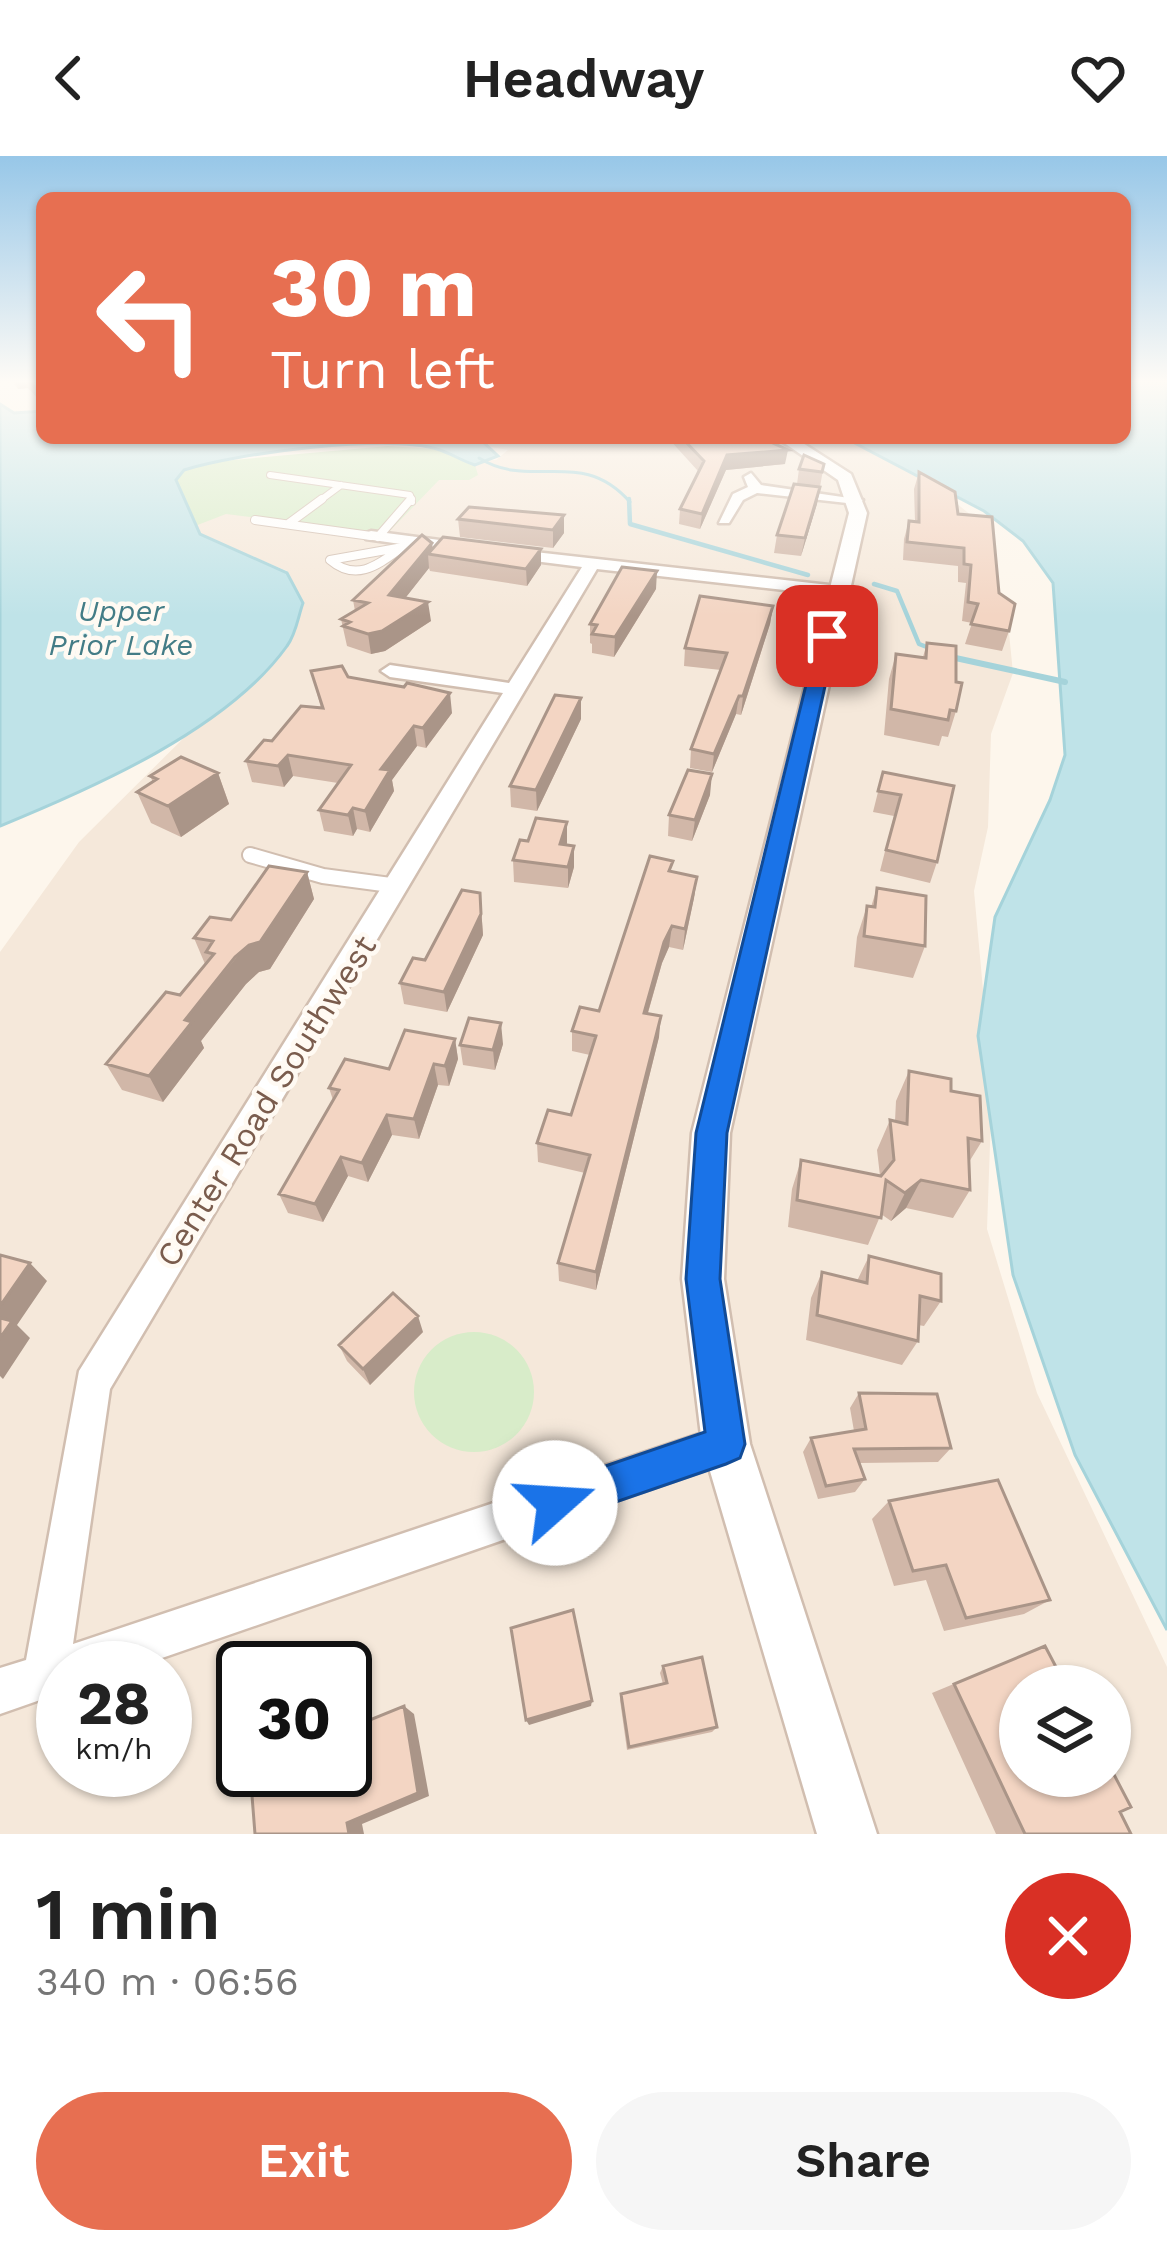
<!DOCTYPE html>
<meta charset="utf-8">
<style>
body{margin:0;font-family:"Work Sans",sans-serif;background:#f6f6f6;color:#222;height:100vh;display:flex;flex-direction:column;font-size:45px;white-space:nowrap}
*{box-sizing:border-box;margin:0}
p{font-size:39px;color:#767676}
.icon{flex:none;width:66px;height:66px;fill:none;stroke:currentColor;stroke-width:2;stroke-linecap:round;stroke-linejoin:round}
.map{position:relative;height:1678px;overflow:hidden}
.drawer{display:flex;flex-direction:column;background:#fff;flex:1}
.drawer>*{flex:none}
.top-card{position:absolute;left:36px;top:36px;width:1095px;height:252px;border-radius:18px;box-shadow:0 3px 9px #0004;background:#e76f51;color:#fff;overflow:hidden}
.tools{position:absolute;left:999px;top:1509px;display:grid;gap:24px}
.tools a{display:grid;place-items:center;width:132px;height:132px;border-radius:50%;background:#fff;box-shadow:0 3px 9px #0004;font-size:60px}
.speed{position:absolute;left:36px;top:1485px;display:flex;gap:24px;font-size:60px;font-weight:700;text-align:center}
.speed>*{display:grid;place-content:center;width:156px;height:156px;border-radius:50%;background:#fff;box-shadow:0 3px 9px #0004;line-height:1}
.speed small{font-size:30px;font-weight:400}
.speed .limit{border:6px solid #111;border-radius:18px;background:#fff;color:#111}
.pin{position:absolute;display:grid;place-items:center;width:102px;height:102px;color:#fff;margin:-51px;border-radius:24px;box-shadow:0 6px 18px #0006}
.me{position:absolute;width:132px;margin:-66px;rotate:71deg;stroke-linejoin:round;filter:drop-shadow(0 0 9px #0008)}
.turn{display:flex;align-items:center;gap:42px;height:252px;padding:0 36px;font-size:54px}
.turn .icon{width:156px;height:156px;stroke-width:2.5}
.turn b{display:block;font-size:84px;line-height:102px}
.round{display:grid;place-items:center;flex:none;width:126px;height:126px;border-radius:63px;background:#f6f6f6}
.head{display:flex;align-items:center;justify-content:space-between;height:204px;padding:0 36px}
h1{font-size:72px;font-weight:600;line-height:90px}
.cta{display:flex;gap:24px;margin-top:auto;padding:24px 36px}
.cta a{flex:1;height:138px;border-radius:72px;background:#e76f51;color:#fff;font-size:48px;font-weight:600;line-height:138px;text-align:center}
.cta a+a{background:#f6f6f6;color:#222}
header{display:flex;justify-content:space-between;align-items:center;height:156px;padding:0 36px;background:#fff;font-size:54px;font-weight:600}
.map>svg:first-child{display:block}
</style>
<header><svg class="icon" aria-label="back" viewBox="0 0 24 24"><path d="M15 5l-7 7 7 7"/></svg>Headway<svg class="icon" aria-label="heart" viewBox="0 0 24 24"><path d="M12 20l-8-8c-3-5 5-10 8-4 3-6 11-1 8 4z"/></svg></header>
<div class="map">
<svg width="1167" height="1678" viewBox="0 0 1167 1678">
<rect width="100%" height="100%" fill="#fdf6ec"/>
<path fill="#f5e8da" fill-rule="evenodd" d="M441 282H846L927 323 995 379 985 422 1007 457 1013 517 991 578 988 671 974 735 992 932 987 1073 1037 1237 1167 1511V1678H0V796L79 686 234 532 282 452 287 415 200 378 186 356 184 314 496 304 508 294ZM63 1512H165V1614H63ZM243 1512H345V1614H243ZM1020 1530H1110V1620H1020Z"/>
<path fill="#d8ecc9" d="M388 290 437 293 475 309 478 319 469 324H439L387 378 226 358 195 370 176 324 184 314 211 306Z
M414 1236a60 60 0 1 1 120 0a60 60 0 1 1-120 0Z"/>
<path fill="#bfe3e8" stroke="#a5d3da" stroke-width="3" d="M1125 225H1167V1474L1075 1299 1013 1119 978 880 995 761 1050 644 1065 599 1053 427 1023 385 984 355 845 282H1125Z
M0 248 14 257 42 255V282H454L482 285 498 300 475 309C462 305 452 298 440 294 387 277 239 297 184 314L176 324 200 378 287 417 303 447C298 461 296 478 287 490 228 573 93 632 0 670Z"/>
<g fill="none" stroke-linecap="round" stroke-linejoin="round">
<path stroke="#a5d3da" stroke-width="3" d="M479 302C532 335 581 290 630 346"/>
<path stroke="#a5d3da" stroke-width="4.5" d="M629 343 630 368 808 419
M874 428 897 435 919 488 932 493"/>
<path stroke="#a5d3da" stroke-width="6" d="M951 501 1065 526"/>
<g stroke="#d1beb0" stroke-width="8">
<path id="service-far2" d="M270 319 410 339 412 346
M318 346 341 329"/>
</g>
<g stroke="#d1beb0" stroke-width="10">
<path id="service-far1" d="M255 364 371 380
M288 368 322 343
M378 381 411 343
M403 391C379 408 357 427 330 404Z
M403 391 412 385"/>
</g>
<g stroke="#d1beb0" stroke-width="18">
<path id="service" d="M250 699 323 720 398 730"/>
</g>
<g stroke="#d1beb0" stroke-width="5">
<path id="minor" d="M751 317 761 329 863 344 856 348 757 337 743 344 729 367H719L733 338 748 331 744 321Z
M371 375 470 388 478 393 470 398 366 383V377Z
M508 393 838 430 846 435 838 440 597 413 110 1233 73 1488 726 1269 740 1274 745 1288 740 1302 133 1512H63V1536L0 1558V1512L26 1504 79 1215 503 537 390 521 381 515 390 509 509 527 582 411 503 401 500 398Z"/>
</g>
<g stroke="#d1beb0" stroke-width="5">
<path id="tertiary" d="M777 282H795L851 318 867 357 730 977 724 1123 750 1288 877 1678H817L702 1288 682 1123 692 977 849 357 838 324Z"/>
</g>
<use href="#service-far2" stroke="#fff" stroke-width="6"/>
<use href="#service-far1" stroke="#fff" stroke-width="8"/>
<use href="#service" stroke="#fff" stroke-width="14"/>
<use href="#minor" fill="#fff" fill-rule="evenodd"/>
<use href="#tertiary" fill="#fff" fill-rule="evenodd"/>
</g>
<path fill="#d1b7a8" d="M12 225H42L40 245 28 232 18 233Z
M668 282H762L785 308 726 314 700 373 679 368 680 353 698 315Z
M824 308 817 348 801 400 774 397 777 379 797 328 799 313Z
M919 316 958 358 999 437 1009 475 1002 495 965 488 972 467 962 465 966 427 958 426V410L903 404 904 383 909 365H915L914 333Z
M564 359V377L553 392 460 381 458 363Z
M432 387 433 393H541V409L527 430 430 415 429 412 405 442 431 465 385 495 371 498 347 490 341 463 355 455 353 444Z
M656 433 614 501 592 497V488L590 487V468Z
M773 450 770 468 741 559 736 558 712 616 690 612 691 593 721 514 684 510 685 492Z
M927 487 956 555 948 581 942 580 939 590 884 579 889 523 896 498 923 501Z
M311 515 348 521 452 557 426 592 417 590 392 624 394 635 370 676 357 673 353 680 324 675 319 654 338 627 293 620 284 631 252 626 246 605 321 552Z
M581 563 537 655 511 651 510 630Z
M883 616 954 630 937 706 930 727 880 715 894 660 873 656Z
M218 617 229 648 181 681 151 667 137 636 153 626 150 620Z
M710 639 692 685 668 680 669 659Z
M567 689 574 711 568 732 514 726 513 704Z
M307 716 314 743 270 813 259 816 246 828 201 885 204 892 163 946 122 934 106 908 180 839 205 808 194 782 231 764Z
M672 716 697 721 694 742 683 794 669 791 662 807 648 857 659 881 596 1134 559 1125 558 1107 585 1017 538 1006 537 987 571 959 590 899 572 895V875L599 855Z
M877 732 925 790 913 822 854 811 857 781 867 750 871 751Z
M480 737 483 779 447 856 404 848 400 827 425 804Z
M455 883 458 903 449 930 438 929 419 983 392 979 368 1026 348 1020 323 1066 288 1057 279 1038 333 944 329 932 389 913Z
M503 888 495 914 463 909 460 889Z
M909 915 951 935 982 985 969 1006 970 1034 953 1062 906 1052 891 1065 881 1058 868 1089 788 1071 792 1033 801 1004 880 1020 877 994 890 964 895 965 896 945Z
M869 1100 941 1145 924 1170 918 1169V1185L902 1209 806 1184 811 1142 822 1116 857 1125Z
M423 1176 370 1229 347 1205 339 1189Z
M859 1237 951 1292 938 1306 859 1307 865 1323 855 1336 818 1343 803 1296 811 1282 854 1275 850 1252Z
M889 1345 1050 1444 1024 1458 944 1475 926 1424 894 1430 872 1363Z
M1045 1490 1120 1656 1131 1678H996L932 1537Z
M663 1510 717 1571 712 1576 627 1594 620 1544 621 1538 663 1528 660 1517Z"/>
<path fill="#aa9588" d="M15 225H25L28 232 18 233Z
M42 230V244L40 245 34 231Z
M788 294 785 308 726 314 700 373 702 358 727 299Z
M820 331 817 348 801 400 805 382Z
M564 359V377L553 392V374Z
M432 387 433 399 428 398 429 412 392 459 389 439Z
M541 393V409L527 430 526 413Z
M657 415 656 433 614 501 615 481Z
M428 446 431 465 385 495 371 498 368 478Z
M773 450 770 468 741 559 743 540Z
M450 537 452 557 426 592 423 572Z
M739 540 736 558 712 616 714 598Z
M581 542V563L537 655 536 634Z
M414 570 417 590 392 624 394 635 370 676 365 655 381 613Z
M288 599 293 620 284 631 278 610Z
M218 617 229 648 181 681 168 650Z
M712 618 710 639 692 685 695 664Z
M353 652 357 673 353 680 348 659Z
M567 666V687L561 709 560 688Z
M574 690V711L568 732V711Z
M307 716 314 743 270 813 259 816 246 828 201 885 204 892 163 946 149 920 185 864Z
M697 721 694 742 683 794 685 773Z
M480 737 483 779 447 856 444 836Z
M672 770 669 791 662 807 642 877 644 857 664 786Z
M661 860 659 881 596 1134V1116Z
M501 867 503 888 495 914 493 894Z
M455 883 458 903 449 930 445 910Z
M434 908 438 929 419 983 414 963Z
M387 959 392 979 368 1026 362 1007Z
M341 1001 348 1020 323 1066 315 1048Z
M921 1024 906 1052 891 1065 905 1037Z
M30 1107 47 1125 17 1169 30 1182 3 1223 0 1220V1150Z
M418 1160 423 1176 370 1229 363 1213Z
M592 1545 591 1550 529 1569 526 1564Z
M404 1550 414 1558 429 1640 362 1668 364 1678H349L347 1667Z"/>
<path fill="#f3d5c3" stroke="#aa9588" stroke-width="3" d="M29 225H42V230L34 231Z
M682 282H762L788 294 727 299 702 358 680 353 704 305Z
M804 299 824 308 822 316 799 313Z
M919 316 955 336 958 358 992 361 999 437 1015 448 1009 475 971 468 978 448 968 446 971 409 964 408V392L907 386 909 365 919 366Z
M794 328 820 331 805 382 777 379Z
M469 351 564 359 553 374 458 363Z
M422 379 432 387 389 439 428 446 382 475 368 478 343 470 350 466 341 463 368 447 353 444Z
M443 381 541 393 526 413 428 398Z
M622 411 657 415 615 481 592 478 597 469 590 468Z
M700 440 773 450 743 540H739L714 598 691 593 727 497 685 492Z
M927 487 956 490V526L962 527 956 555 950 554 948 564 891 553 896 498 926 502Z
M342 510 348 521 404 531 407 527 450 537 423 572 414 570 381 613 390 614 365 655 353 652 348 659 319 654 351 609 288 599 278 610 246 605 264 584 272 585 301 550 323 552 311 515Z
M555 539 581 542 536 634 510 630Z
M181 601 218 617 168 650 137 636 157 623 150 620Z
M688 614 712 618 695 664 669 659Z
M883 616 954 630 937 706 886 694 901 639 878 635Z
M536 662 567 666 560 688 574 690 568 711 513 704 520 684 528 685Z
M650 700 673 705 669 715 697 721 685 773 672 770 664 786 644 857 661 860 596 1116 558 1107 590 999 537 987 548 954 571 959 596 880 572 875 580 851 599 855Z
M269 710 307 716 260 786 249 789 235 801 185 864 192 866 149 920 106 908 166 836 180 839 214 798 206 796 213 785 194 782 210 761 231 764Z
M877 732 926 740 925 790 864 780 867 750 875 751Z
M462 734 480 737 481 758 444 836 400 827 413 802 425 804Z
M469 862 501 867 493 894 460 889Z
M405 874 455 883 445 910 434 908 414 963 387 959 362 1007 341 1001 315 1048 279 1038 339 934 329 932 345 903 389 913Z
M909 915 951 923V935L980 940 982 985 968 982 970 1034 921 1024 905 1037 886 1024 881 1062 797 1044 801 1004 881 1020 894 1004 890 964 907 968Z
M0 1099 30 1107 0 1150Z
M869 1100 941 1118V1145L920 1140 918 1185 817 1159 822 1116 867 1127Z
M393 1137 418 1160 363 1213 339 1189Z
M0 1162 12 1165 0 1182Z
M859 1237 937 1238 951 1292 854 1293 865 1323 826 1330 811 1282 866 1273Z
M998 1324 1050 1444 966 1462 946 1409 913 1415 889 1345Z
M573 1454 592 1545 526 1564 511 1472Z
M1045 1490 1066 1530H1020V1620H1110V1611L1131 1651 1120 1656 1131 1678H1025L954 1528Z
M702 1501 717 1571 629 1591 621 1538 667 1527 663 1510Z
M404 1550 418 1637 347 1667 349 1678H255L250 1614H345V1574Z"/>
<linearGradient id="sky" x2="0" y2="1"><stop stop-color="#97c7e8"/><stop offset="0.49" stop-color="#fefbf6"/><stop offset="1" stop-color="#fefbf6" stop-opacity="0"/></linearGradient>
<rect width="1167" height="460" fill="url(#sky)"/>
<path fill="#1a73e8" stroke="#114b97" stroke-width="3" d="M827 475 836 480 727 977 720 1123 745 1288 740 1302 726 1308 555 1367 541 1361 535 1347 541 1332 705 1276 686 1123 696 977 818 480Z"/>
<g text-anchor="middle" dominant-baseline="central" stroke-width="9" stroke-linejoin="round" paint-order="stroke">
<g font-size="30" font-style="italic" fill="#437c86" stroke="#fffaf3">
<text x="121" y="454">Upper<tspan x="121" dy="34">Prior Lake</tspan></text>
</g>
<g font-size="33" fill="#7a5c4d" stroke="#fffaf3">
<text transform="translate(266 945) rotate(-58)">Center Road Southwest</text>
</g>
</g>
</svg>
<div class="tools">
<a><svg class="icon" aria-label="layers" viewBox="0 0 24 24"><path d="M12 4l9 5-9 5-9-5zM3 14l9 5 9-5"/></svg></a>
</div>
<div class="speed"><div>28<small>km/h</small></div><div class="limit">30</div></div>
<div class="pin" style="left:827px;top:480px;background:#d93025"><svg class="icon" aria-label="arrive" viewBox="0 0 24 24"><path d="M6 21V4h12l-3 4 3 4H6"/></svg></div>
<svg class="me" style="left:555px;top:1347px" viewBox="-20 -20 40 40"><circle r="19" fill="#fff"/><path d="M0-13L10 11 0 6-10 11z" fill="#1a73e8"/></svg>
<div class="top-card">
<div class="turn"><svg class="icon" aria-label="left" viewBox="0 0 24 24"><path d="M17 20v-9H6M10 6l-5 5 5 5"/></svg><div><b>30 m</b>Turn left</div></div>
</div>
</div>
<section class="drawer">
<div class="head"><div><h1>1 min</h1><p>340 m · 06:56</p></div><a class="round" style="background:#d93025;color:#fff"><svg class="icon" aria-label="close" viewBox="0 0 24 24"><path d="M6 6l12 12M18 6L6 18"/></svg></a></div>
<div class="cta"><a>Exit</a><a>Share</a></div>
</section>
